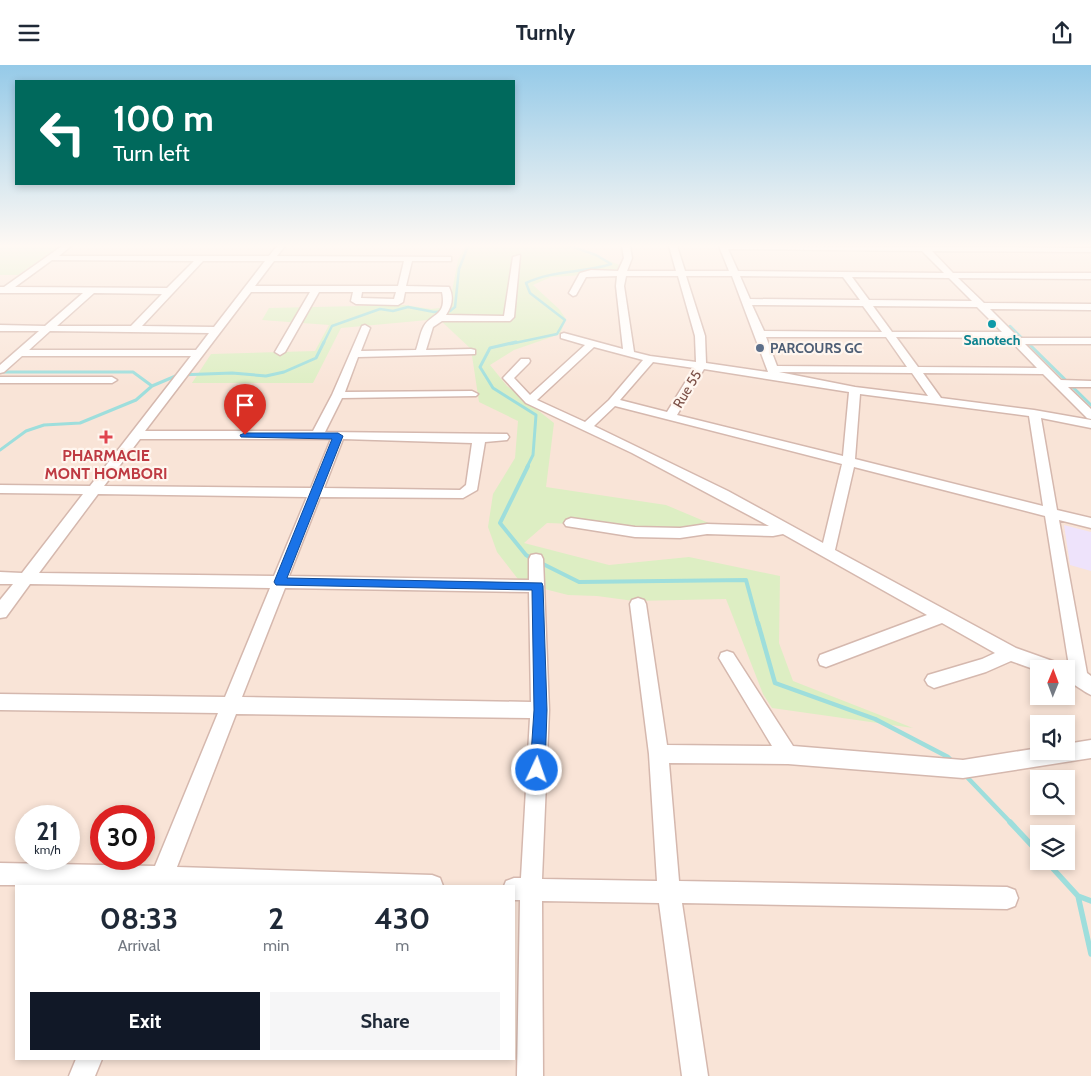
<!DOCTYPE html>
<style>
body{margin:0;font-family:Cabin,sans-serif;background:#f6f6f7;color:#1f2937;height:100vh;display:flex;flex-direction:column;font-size:19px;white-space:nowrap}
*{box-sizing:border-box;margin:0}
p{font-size:16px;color:#747a83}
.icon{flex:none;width:28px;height:28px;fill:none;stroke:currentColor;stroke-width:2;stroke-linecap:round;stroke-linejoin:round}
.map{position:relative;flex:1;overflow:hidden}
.side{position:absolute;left:15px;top:820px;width:500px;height:175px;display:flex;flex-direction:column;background:#fff;border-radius:0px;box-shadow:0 2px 8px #0003}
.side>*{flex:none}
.banner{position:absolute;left:15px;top:15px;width:500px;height:105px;border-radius:0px;box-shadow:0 2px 8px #0003;background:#00695c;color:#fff;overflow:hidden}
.needle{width:32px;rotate:1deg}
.fabs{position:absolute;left:1030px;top:595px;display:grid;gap:10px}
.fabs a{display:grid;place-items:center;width:45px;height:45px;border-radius:0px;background:#fff;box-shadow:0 2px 8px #0003;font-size:25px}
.speed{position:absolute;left:15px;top:740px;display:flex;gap:10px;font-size:25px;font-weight:700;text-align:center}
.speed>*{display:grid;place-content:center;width:65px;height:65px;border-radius:50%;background:#fff;box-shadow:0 2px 8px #0003;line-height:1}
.speed small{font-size:12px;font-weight:400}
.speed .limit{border:8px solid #d22;background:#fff;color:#111}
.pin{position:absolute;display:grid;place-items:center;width:42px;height:42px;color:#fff;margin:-51px -21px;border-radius:50% 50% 50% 0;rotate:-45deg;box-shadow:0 0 5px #0007}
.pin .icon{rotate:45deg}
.me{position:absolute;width:55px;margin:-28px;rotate:3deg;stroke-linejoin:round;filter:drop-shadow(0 0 4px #0008)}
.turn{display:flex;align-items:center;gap:18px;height:105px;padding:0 15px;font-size:22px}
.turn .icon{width:65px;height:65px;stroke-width:2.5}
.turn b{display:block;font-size:35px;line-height:42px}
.eta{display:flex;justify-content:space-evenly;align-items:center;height:85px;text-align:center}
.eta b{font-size:30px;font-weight:700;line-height:35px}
.button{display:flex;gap:10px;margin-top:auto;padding:10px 15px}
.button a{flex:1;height:58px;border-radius:0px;background:#111827;color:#fff;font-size:20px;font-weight:700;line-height:58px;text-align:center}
.button a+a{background:#f6f6f7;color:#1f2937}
header{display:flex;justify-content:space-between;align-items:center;height:65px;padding:0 15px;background:#fff;font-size:22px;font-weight:700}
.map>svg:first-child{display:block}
</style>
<header><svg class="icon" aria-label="menu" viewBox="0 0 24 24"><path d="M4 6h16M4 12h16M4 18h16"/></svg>Turnly<svg class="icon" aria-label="share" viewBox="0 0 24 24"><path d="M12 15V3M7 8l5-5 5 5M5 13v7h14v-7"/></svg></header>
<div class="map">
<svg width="1091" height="1011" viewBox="0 0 1091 1011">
<rect width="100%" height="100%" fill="#fef1e7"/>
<path fill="#f9e4d7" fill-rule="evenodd" d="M0 181H1091V1011H0ZM1039 604H1066V631H1039ZM1039 659H1066V686H1039ZM1039 714H1066V741H1039ZM26 751H69V794H26ZM101 751H144V794H101ZM1039 769H1066V796H1039ZM16 821H514V994H16Z"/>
<path fill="#eee3fb" d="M1064 460 1091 467V506L1070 500Z"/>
<path fill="#ddeec3" d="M0 181H60L18 210H0Z
M465 181H573L622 201 617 208 551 212 533 220 559 244 566 254 560 269 514 285 490 300 507 321 554 358 546 422 666 440 723 464 547 458 524 478 609 500 689 492 780 511 779 578 793 616 913 663 772 643 763 629 726 534 634 536 597 531 568 530 521 518 497 487 488 462 493 429 515 393 518 356 479 337 471 284 439 254 341 263 313 318H192L211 289 315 286 329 260 262 255 269 243 405 240 431 244 449 242 458 195Z"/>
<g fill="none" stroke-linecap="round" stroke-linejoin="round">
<path stroke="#9ededc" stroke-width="2.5" d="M570 181 596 190 611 199
M1010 261 1028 279
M323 279 332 261 380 244 393 246 408 242 434 247 450 246 455 242 459 204 468 181
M510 279 557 269 565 255 530 228 526 218C553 205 583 208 611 199"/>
<path stroke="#9ededc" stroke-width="3" d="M516 277 490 283 480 302 493 323 536 350 533 390 527 402
M1027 277 1091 340
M0 307H133L152 321
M0 385 26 366 44 360 80 358 136 335 152 321 178 310 232 308 266 311 284 307 316 293 324 277"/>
<path stroke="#9ededc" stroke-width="4" d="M528 401 500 458 526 490 534 495
M541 498 579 517 746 515 758 559"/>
<path stroke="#9ededc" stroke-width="4.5" d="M758 558 775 618 875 654 948 692 953 697
M965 710 1011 758"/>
<path stroke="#9ededc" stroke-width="5.5" d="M1010 757 1039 788
M1046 796 1078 831 1091 836
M1078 831 1091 889"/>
<g stroke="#d5b8ae" stroke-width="3">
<path id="street" d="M62 181H71L59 191H269L277 181H285L277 191 448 192H451V196H412L406 221 449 222C454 232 452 241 446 250L504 251 513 192 520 190 514 252 510 256H442L433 262 426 285 471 284 475 285V289L358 292 345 327 472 326 478 329 476 331 342 333 325 367 507 369 509 372 507 375 485 377 477 425 463 433 320 432 289 511 529 515V494L531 490 536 489 541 490 543 494 549 645 542 814 657 816 649 689 630 539 632 535 638 533 644 535 646 539 667 680 772 681 719 593 721 588 727 586 733 588 793 681 963 695 1039 683V686H1066V679L1091 675V693L963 713 788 699 669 698 679 816 1007 822 1015 825 1018 833 1015 841 1007 844 682 838 708 1011H682L659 838 542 836 543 1011H517L520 835H514V821H504L506 816 514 813H521L530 653 236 649 177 802 432 810 440 813 443 821 0 820V798L155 801 218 648 0 645V629L225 632 270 523 30 519 6 552 0 553V535L13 519H0V507L22 508 83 429 0 428V420L90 421 191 291H22L4 307 0 308V300L39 266H0V260L45 261 83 228H0V222H4ZM52 195 194 196 167 223 15 222ZM203 196H265L214 262 142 261ZM274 196H404L398 221H255ZM251 227H310L275 287 280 290 285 287 319 227H353L351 236 356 239 398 240 403 237 405 227H442C447 251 432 248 424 261 420 268 419 277 416 285L361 286 370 263 365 260 362 261 332 330 313 366H145ZM362 227H396L394 234 361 233ZM94 228 162 229 131 261H57ZM50 266 209 268 196 285H29ZM140 374H331L311 423 104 421ZM343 374 472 378 466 420 460 425 324 423ZM98 429 307 432 274 511 39 508ZM285 523 529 527 531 637 242 632Z
M622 181H630L632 193 627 206H676L669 181H677L685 206H729L719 181 1091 183V187L932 186 953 208H1091V214L958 213 984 238 1091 239V245L990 244 1019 273H1091V279H1025L1061 315 1091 316V322H1068L1091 344V354L1087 353 1043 309 923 308 941 333 1034 345 1091 355V363L1041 353 1057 445 1091 453V463L1059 455 1087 608 1091 611V630C1082 626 1076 619 1066 616V604H1039V606L1011 596 986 607 934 623 928 620 925 615 928 610 982 594 995 588 942 558 826 602 820 600 818 595 820 590 927 550 783 469 773 471 707 469 680 473 635 472 566 461 564 458 566 455 571 453 635 462 680 463 707 459 769 461 632 388 526 338 503 313 521 294H529L530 296 529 298 514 313 530 330 585 280 561 273V269L564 268 623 284 616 221 617 211 586 212 576 230 573 231 569 228 580 208 591 205 618 206 624 193ZM728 184 922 186 944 208 738 206ZM626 211H678L695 271 696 297 650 291 634 287 624 221ZM686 211H732L768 307 706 298 705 271ZM740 211 843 212 860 235 750 234ZM852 212 949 213 972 236 869 235ZM752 240 863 241 882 267 764 266ZM873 241 977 242 1002 267H892ZM766 272H886L907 302 777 301ZM896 272 1008 273 1037 303 918 302ZM594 282 643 295 609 335 585 357 537 335ZM653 297 694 303 667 347 620 335ZM704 304 849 327 843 391 677 350ZM779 307 912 308 928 331 855 322ZM860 329 1029 351 1043 441 855 394ZM615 341 842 399 823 478 728 426 594 361ZM854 402 1045 451 1069 601 1063 602 1061 599 1016 583 835 485Z
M0 312H112L117 315 112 318H0Z
M76 994H102L95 1011H69Z"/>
</g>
<use href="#street" fill="#fff" fill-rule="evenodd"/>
</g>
<linearGradient id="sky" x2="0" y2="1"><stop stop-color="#95cae8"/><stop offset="0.56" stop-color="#fff9f4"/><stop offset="1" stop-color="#fff9f4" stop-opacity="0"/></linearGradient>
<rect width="1091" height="323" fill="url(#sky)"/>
<path fill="#1a73e8" stroke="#114b97" d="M245 368H338L343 371 287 513 542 518 543 521 547 645 545 705 543 710 537 712 532 710 530 705 534 645 532 525 276 520 274 517 332 374 241 372 240 370Z"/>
<circle fill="#0f9aa8" stroke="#fff6ef" stroke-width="2" cx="992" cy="259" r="5"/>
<circle fill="#5c6f8a" stroke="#fff6ef" stroke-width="2" cx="760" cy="283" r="5"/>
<path fill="#e0444e" stroke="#fff6ef" stroke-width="2" d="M103.5 364.5h5v5h5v5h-5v5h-5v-5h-5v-5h5z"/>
<g text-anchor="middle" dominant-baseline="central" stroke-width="4.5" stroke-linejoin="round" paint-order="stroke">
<g font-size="14" font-weight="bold" fill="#0d838f" stroke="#fff6ef">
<text x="992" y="275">Sanotech</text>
</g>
<g font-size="14" font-weight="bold" fill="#4e5e75" stroke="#fff6ef" text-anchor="start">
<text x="770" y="283">PARCOURS GC</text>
</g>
<g font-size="14" fill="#7c5148" stroke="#fff6ef">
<text transform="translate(687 324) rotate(-59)">Rue 55</text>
</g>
<g font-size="16" font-weight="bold" fill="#be3a42" stroke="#fff6ef">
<text x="106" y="390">PHARMACIE<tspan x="106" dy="18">MONT HOMBORI</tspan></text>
</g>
</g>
</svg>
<div class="fabs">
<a><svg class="needle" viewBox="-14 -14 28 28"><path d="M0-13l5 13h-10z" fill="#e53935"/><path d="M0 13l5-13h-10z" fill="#747a83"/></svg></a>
<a><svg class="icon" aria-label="sound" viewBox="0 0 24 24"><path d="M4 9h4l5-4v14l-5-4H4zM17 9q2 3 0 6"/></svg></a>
<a><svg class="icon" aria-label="search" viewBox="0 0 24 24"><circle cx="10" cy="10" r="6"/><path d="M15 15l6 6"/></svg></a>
<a><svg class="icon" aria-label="layers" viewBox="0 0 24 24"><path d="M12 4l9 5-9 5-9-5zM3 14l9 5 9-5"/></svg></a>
</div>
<div class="speed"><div>21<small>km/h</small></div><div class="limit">30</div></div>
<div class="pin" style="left:245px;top:370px;background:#d93025"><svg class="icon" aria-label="arrive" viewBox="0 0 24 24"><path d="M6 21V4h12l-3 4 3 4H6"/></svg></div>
<svg class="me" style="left:537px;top:705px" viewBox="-20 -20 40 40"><circle r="17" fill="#1a73e8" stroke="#fff" stroke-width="3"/><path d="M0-11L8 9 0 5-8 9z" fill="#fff"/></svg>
<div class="banner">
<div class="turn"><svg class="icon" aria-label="left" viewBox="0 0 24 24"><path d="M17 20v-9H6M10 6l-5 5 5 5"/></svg><div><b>100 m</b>Turn left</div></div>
</div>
<section class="side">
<div class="eta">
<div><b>08:33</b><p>Arrival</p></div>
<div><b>2</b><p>min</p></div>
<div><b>430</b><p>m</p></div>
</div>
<div class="button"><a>Exit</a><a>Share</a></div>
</section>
</div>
